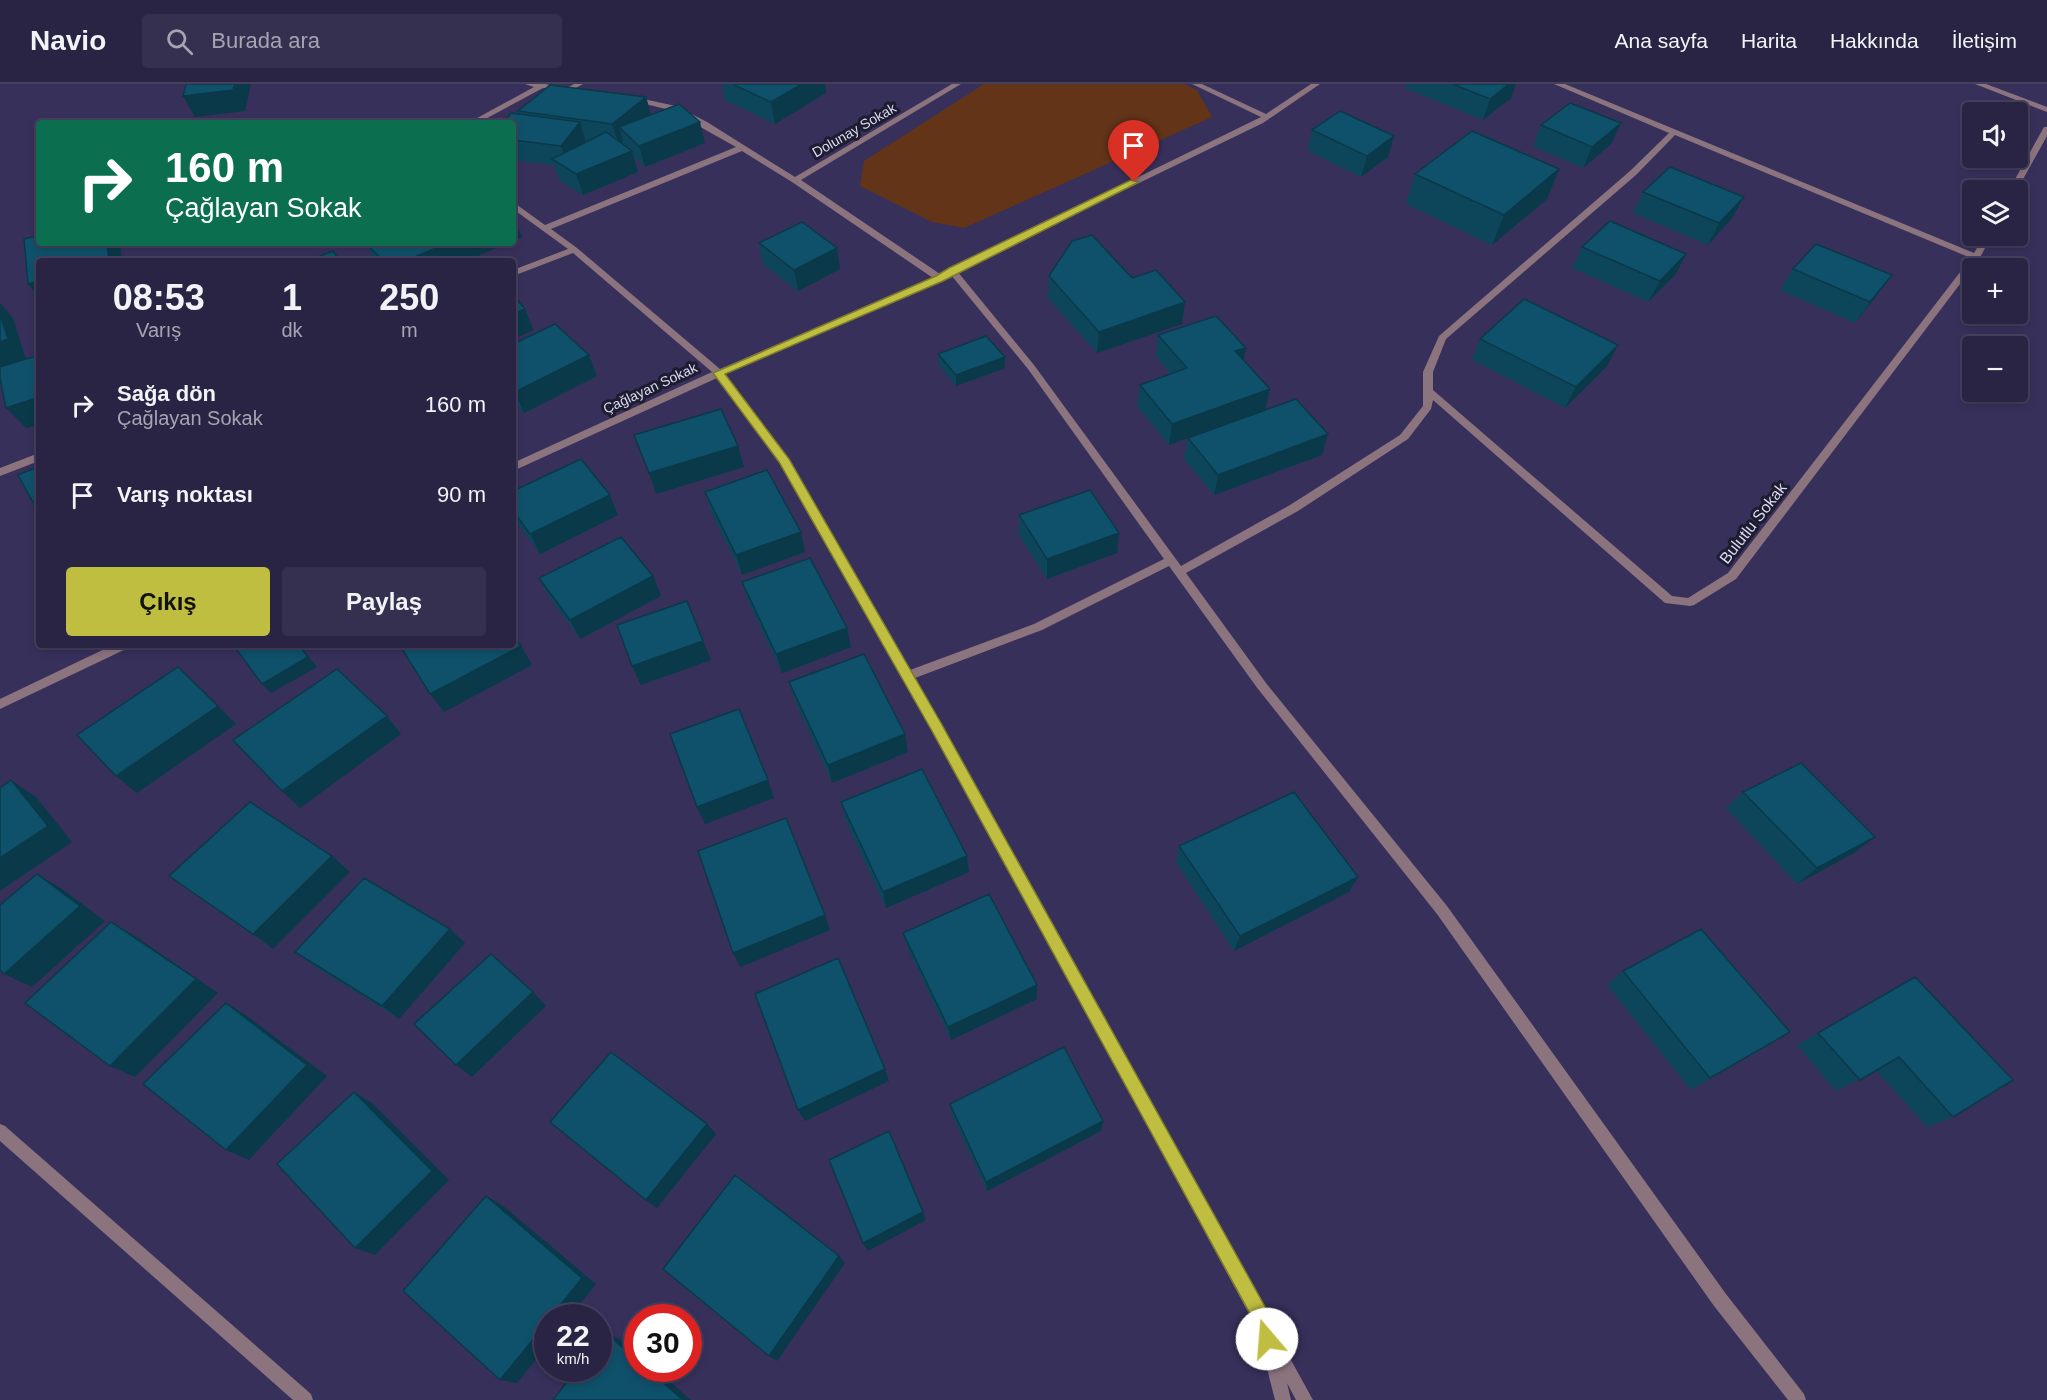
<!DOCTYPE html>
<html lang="tr">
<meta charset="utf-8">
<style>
body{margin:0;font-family:Arial,sans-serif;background:#35304f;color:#f1f3f6;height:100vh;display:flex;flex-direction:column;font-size:22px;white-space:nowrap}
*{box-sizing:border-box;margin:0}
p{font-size:20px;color:#a5a4b2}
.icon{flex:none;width:33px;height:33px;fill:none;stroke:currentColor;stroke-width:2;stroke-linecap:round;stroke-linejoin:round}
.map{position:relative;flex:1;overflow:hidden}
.panel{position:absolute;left:36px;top:174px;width:480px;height:390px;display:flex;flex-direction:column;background:#292444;border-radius:6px;box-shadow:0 3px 9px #0003,0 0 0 2px #45415d}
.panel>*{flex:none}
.top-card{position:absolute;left:36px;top:36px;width:480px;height:126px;border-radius:6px;box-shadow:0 3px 9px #0003,0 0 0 2px #45415d;background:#0b6e4f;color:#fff;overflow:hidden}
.fabs{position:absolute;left:1962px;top:18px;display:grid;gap:12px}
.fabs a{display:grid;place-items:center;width:66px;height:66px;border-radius:6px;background:#292444;box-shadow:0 3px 9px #0003,0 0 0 2px #45415d;font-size:30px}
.speed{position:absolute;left:534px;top:1220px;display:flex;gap:12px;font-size:30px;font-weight:700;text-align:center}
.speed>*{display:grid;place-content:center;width:78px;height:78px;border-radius:50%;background:#292444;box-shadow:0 3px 9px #0003,0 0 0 2px #45415d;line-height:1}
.speed small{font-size:15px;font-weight:400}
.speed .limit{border:9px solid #d22;background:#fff;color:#111}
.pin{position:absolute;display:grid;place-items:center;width:51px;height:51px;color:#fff;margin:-62px -26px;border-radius:50% 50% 50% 0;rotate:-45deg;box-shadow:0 0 6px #0007}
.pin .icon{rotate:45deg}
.me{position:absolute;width:66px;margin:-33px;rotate:342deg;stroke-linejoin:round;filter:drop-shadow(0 0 4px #0008)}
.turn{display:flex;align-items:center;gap:21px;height:126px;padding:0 30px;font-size:27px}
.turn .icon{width:78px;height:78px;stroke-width:2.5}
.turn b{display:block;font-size:42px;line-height:51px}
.eta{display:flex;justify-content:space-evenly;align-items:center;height:102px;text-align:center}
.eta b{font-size:36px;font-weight:600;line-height:42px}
.action{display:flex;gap:12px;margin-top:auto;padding:12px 30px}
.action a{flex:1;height:69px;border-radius:6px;background:#bfbe41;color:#111;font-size:24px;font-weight:600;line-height:69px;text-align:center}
.action a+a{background:#35304f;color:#f1f3f6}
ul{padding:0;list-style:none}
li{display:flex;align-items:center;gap:18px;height:90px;padding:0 30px}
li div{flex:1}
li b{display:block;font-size:22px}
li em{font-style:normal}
header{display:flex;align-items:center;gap:36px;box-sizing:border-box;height:84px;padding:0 30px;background:#292444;border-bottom:2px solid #45415d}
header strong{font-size:28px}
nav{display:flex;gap:33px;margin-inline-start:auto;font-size:21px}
.search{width:420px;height:54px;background:#35304f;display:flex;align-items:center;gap:15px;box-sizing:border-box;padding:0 21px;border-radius:6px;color:#a5a4b2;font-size:22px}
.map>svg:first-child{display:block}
</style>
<header>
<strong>Navio</strong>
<div class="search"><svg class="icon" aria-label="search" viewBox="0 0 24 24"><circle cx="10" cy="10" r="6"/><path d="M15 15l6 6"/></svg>Burada ara</div>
<nav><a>Ana sayfa</a><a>Harita</a><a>Hakkında</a><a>İletişim</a></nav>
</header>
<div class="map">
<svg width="2047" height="1316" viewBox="0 0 2047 1316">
<rect width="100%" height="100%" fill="#37305b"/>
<path fill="#633418" d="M984 0H1183L1197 6 1212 33 964 144 932 138 860 102 864 77Z"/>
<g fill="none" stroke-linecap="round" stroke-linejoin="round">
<path fill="#8c747f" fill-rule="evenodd" d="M525 0H545L567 4 574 0H583L569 8 543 4 478 39H468L534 3Z
M952 0H961L801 96 940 190 1261 33 1192 0H1202L1266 30 1311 0H1320L1263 39 957 187 1034 281 1181 482 1290 421 1400 351 1423 322V288L1439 252 1630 87 1669 49 1554 0H1565L1974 169 1984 152H1992L1979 175 1736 495 1694 521 1690 522 1665 519 1433 316 1431 325 1408 355 1298 427 1186 489 1266 599 1447 822 1726 1210 1804 1310 1806 1316H1788L1714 1222 1437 830 1258 605 1169 482 1042 546 915 594 1313 1316H1296L1287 1299 1291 1316H1275L1259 1253 1260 1250 933 646 779 377 717 294 513 387V379L712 288 573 169 513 192V186L568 165 513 125V118L545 141 736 63 670 26 629 16V12L676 22 707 38 795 93ZM1675 51 1971 174 1728 489 1688 514 1672 512 1433 306V288L1446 255 1636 91ZM742 67 792 98 933 194 720 285 577 164 551 145ZM951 191 1028 285 1164 475 1034 540 910 586 787 372 725 290 943 196Z
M1975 0H1986L2047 23V28Z
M2044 43H2047V52L2017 106H2009Z
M39 369V377L0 392V384Z
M113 561H130L128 564 0 625V615Z
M0 1040 5 1042 311 1310 313 1316H293L0 1057Z"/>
</g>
<path fill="#0d465b" d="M722 0H825L826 9 775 40 725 16Z
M1406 0H1516L1511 14 1483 36 1405 4Z
M646 13 651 31 705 59 645 83 633 72 638 88 583 111 559 96 554 81 513 76V39L519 30 518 27Z
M1621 39 1611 60 1583 84 1533 62 1541 41Z
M1312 46 1394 52 1388 73 1361 93 1308 67Z
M1559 85 1547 115 1492 161 1406 120 1415 90Z
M1643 108 1744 113 1732 134 1708 161 1633 129Z
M365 159H508L466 177H375Z
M759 159 837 164 840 185 798 207 763 180Z
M1582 163 1686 170 1675 191 1648 218 1572 184Z
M1793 185 1892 191 1876 212 1855 239 1780 206Z
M1049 192 1132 194 1182 240 1097 269 1048 214Z
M1158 251 1243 276 1270 305 1265 326 1322 371 1214 411 1184 375 1188 354 1169 361 1137 322 1140 301 1171 290 1156 272Z
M1480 255 1607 282 1565 324 1472 276Z
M513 260 589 271 597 292 524 329 513 317Z
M938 270 1005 284 956 302 939 281Z
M513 407 618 431 540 470 513 433Z
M705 408 805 468 742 491 711 428Z
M1019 431 1117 469 1047 495 1019 451Z
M653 492 661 512 580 555 550 514 539 494Z
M742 498 847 544 851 563 782 589 748 517Z
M789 598 905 650 908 668 832 699 795 617Z
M1743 708 1875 753 1854 769 1797 800 1726 724Z
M841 718 969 788 886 824 845 735Z
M1179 762 1349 808 1234 867 1176 778Z
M903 849 1037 915 951 956 907 863Z
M465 859 399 935 314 882 295 868Z
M1623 887 1790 948 1691 1006 1607 901Z
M1915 893 1953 1033 1927 1043 1876 986 1836 1007 1797 961Z
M950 1020 1103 1037 1101 1047 987 1107 952 1031Z"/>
<path fill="#0a394a" d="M235 0H251L245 27 195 33 183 12Z
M802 0H825L826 9 775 40 771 18Z
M1509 0H1516L1511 14 1483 36 1490 15Z
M646 13 652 34 619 43 623 57 619 61 612 40Z
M580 38 586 59 568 83 561 62Z
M700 38 705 59 645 83 639 62Z
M1621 39 1611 60 1583 84 1592 63Z
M1394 52 1388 73 1361 93 1367 72Z
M632 67 638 88 583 111 576 90Z
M1559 85 1547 115 1492 161 1504 131Z
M1744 113 1732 134 1708 161 1719 139Z
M513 132 522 153 513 157Z
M107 159H120L122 177H109Z
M448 159H508L466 177H405Z
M837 164 840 185 798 207 794 186Z
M1686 170 1675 191 1648 218 1660 197Z
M1892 191 1876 212 1855 239 1870 218Z
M39 197V213L28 200Z
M1185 218 1182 240 1097 269 1099 248Z
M0 219 13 234 26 276 0 285Z
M525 225 534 246 513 255V230Z
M1618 261 1607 282 1565 324 1576 303Z
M1246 264 1242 285 1235 267Z
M589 271 597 292 524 329 515 308Z
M1005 273V284L956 302V291Z
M1270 305 1265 326 1169 361 1172 340Z
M39 313V340L26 344 6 324Z
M1328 350 1322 371 1214 411 1218 391Z
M738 362 744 383 656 410 649 389Z
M610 411 618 431 540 470 530 450Z
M801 448 805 468 742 491 736 471Z
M1119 449 1117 469 1047 495V475Z
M653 492 661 512 580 555 570 536Z
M847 544 851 563 782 589 776 570Z
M703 557 711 576 641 601 632 582Z
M299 561 317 583 271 609 262 600Z
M521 562 532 581 444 628 430 610Z
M218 622 236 640 137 709 116 692Z
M387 632 401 650 300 724 282 707Z
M905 650 908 668 832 699 828 681Z
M11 696 36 713 72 758 0 807V774Z
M768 696 774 714 705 740 697 723Z
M1875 753 1854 769 1797 800 1817 784Z
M332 772 350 788 273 865 253 850Z
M967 772 969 788 886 824 883 808Z
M37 790 62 805 105 837 32 903 4 890Z
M1358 793 1349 808 1234 867 1240 852Z
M825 831 830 846 740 883 733 869Z
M111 838 135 852 218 909 135 993 110 982Z
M450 845 465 859 399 935 382 922Z
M1037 901V915L951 956 948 943Z
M533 908 546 922 472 993 456 981Z
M226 919 247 932 327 992 249 1076 226 1066Z
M885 985 889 997 805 1037 798 1026Z
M354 1008 372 1019 449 1096 375 1171 355 1164Z
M1103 1037 1101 1047 987 1107 986 1098Z
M707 1040 716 1050 657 1124 646 1116Z
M486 1112 502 1121 596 1200 570 1233H551Z
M923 1128 926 1136 868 1167 863 1159Z
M839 1172 845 1179 777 1277 769 1272Z
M548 1237V1261L517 1299 500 1296Z
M605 1249 618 1254 638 1270V1276Z
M646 1284H654L691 1316H683Z"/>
<path fill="#0f516a" stroke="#0a394a" stroke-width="1.5" d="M186 0H235L233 6 183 12Z
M732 0H802L771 18Z
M1453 0H1509L1490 15Z
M550 1 646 13 612 40 518 27Z
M1570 19 1621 39 1592 63 1541 41Z
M679 20 700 38 639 62 619 43Z
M1340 27 1394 52 1367 72 1312 46Z
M511 29 580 38 561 62 513 56V39H503Z
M1472 47 1559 85 1504 131 1415 90Z
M606 48 632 67 576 90 552 75Z
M1670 83 1744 113 1719 139 1643 108Z
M1610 137 1686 170 1660 197 1582 163Z
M802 138 837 164 794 186 759 159Z
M39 151V159H107L109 177H39V197L28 200 24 155Z
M1092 151 1132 194 1156 186 1185 218 1099 248 1049 192 1072 157Z
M366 159H448L405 177H383Z
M1816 160 1892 191 1870 218 1793 185Z
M333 167 340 177H307Z
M513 211 525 225 513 230Z
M1524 215 1618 261 1576 303 1480 255Z
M0 230 8 255 0 258Z
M1216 232 1246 264 1235 267 1270 305 1172 340 1140 301 1187 284 1158 251Z
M555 240 589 271 515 308 513 306V260Z
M986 252 1005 273 956 291 938 270Z
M39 271V313L6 324 0 294V283Z
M1296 315 1328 350 1218 391 1188 354Z
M721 325 738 362 649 389 634 351Z
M581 375 610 411 530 450 513 427V407Z
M39 382V429L18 391Z
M767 386 801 448 736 471 705 408Z
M1090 406 1119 449 1047 475 1019 431Z
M621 453 653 492 570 536 539 494Z
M810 474 847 544 776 570 742 498Z
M687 517 703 557 632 582 617 541Z
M513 552 521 562 430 610 402 565 409 561H513Z
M236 561H299L308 573 262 600 234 562Z
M864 570 905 650 828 681 789 598Z
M178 583 218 622 116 692 77 651Z
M337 585 387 632 282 707 233 656Z
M739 625 768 696 697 723 670 650Z
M1801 679 1875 753 1817 784 1743 708Z
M922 685 967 772 883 808 841 718Z
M11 696 48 742 0 774V704Z
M1294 708 1358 793 1240 852 1179 762Z
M250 718 332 772 253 850 169 792Z
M786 734 825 831 733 869 698 767Z
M37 790 80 822 4 890 0 886V821Z
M364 794 450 845 382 922 295 868Z
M989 810 1037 901 948 943 903 849Z
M111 838 196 895 110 982 25 919Z
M1701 845 1790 948 1710 994 1623 887Z
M491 870 533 908 456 981 414 940Z
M838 874 885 985 798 1026 755 910Z
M1915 893 2013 996 1953 1033 1899 973 1860 996 1818 949Z
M226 919 307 981 226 1066 143 1000Z
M1064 963 1103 1037 986 1098 950 1020Z
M611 968 707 1040 646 1116 550 1038Z
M354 1008 432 1087 355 1164 277 1080Z
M889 1047 923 1128 863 1159 829 1076Z
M735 1091 839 1172 769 1272 663 1185Z
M486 1112 582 1194 551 1233H548V1237L500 1296 403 1207Z
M605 1249 638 1276V1284H646L683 1316H553L578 1284H598V1257Z"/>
<path fill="#bfbe41" stroke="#7c7c2a" stroke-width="1.5" d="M1131 96 1139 98 943 197 725 290 789 375 941 639 1268 1228 1276 1255 1274 1261 1267 1264 1261 1261 1254 1237 932 647 779 378 713 289 936 192 949 184Z"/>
<g text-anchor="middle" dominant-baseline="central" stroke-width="6" stroke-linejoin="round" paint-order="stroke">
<g font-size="14" fill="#dbd9f4" stroke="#1e1c2f">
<text transform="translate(854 46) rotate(-30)">Dolunay Sokak</text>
<text transform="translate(650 304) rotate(-25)">Çağlayan Sokak</text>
</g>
<g font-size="16" fill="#dbd9f4" stroke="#1e1c2f">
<text transform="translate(1753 439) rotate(-52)">Bulutlu Sokak</text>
</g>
</g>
</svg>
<div class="fabs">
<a><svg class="icon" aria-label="sound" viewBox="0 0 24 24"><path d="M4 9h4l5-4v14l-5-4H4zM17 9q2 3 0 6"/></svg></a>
<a><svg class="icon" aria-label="layers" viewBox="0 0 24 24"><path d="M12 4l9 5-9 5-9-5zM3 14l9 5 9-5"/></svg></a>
<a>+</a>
<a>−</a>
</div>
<div class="speed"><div>22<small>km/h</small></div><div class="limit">30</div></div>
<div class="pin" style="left:1134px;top:98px;background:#d93025"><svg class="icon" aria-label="arrive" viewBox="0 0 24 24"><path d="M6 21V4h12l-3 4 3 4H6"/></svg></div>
<svg class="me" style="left:1267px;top:1255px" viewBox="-20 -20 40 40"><circle r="19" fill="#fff"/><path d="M0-13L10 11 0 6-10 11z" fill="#bfbe41"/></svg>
<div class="top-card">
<div class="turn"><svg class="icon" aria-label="right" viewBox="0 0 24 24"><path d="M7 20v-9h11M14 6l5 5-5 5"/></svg><div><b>160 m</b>Çağlayan Sokak</div></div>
</div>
<section class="panel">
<div class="eta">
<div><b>08:53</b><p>Varış</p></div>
<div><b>1</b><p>dk</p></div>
<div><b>250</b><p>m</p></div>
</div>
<ul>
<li><svg class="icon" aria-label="right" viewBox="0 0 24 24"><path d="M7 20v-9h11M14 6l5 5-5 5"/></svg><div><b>Sağa dön</b><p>Çağlayan Sokak</p></div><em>160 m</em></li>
<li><svg class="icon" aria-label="arrive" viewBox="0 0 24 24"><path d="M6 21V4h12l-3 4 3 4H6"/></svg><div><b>Varış noktası</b></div><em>90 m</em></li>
</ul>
<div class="action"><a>Çıkış</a><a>Paylaş</a></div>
</section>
</div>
